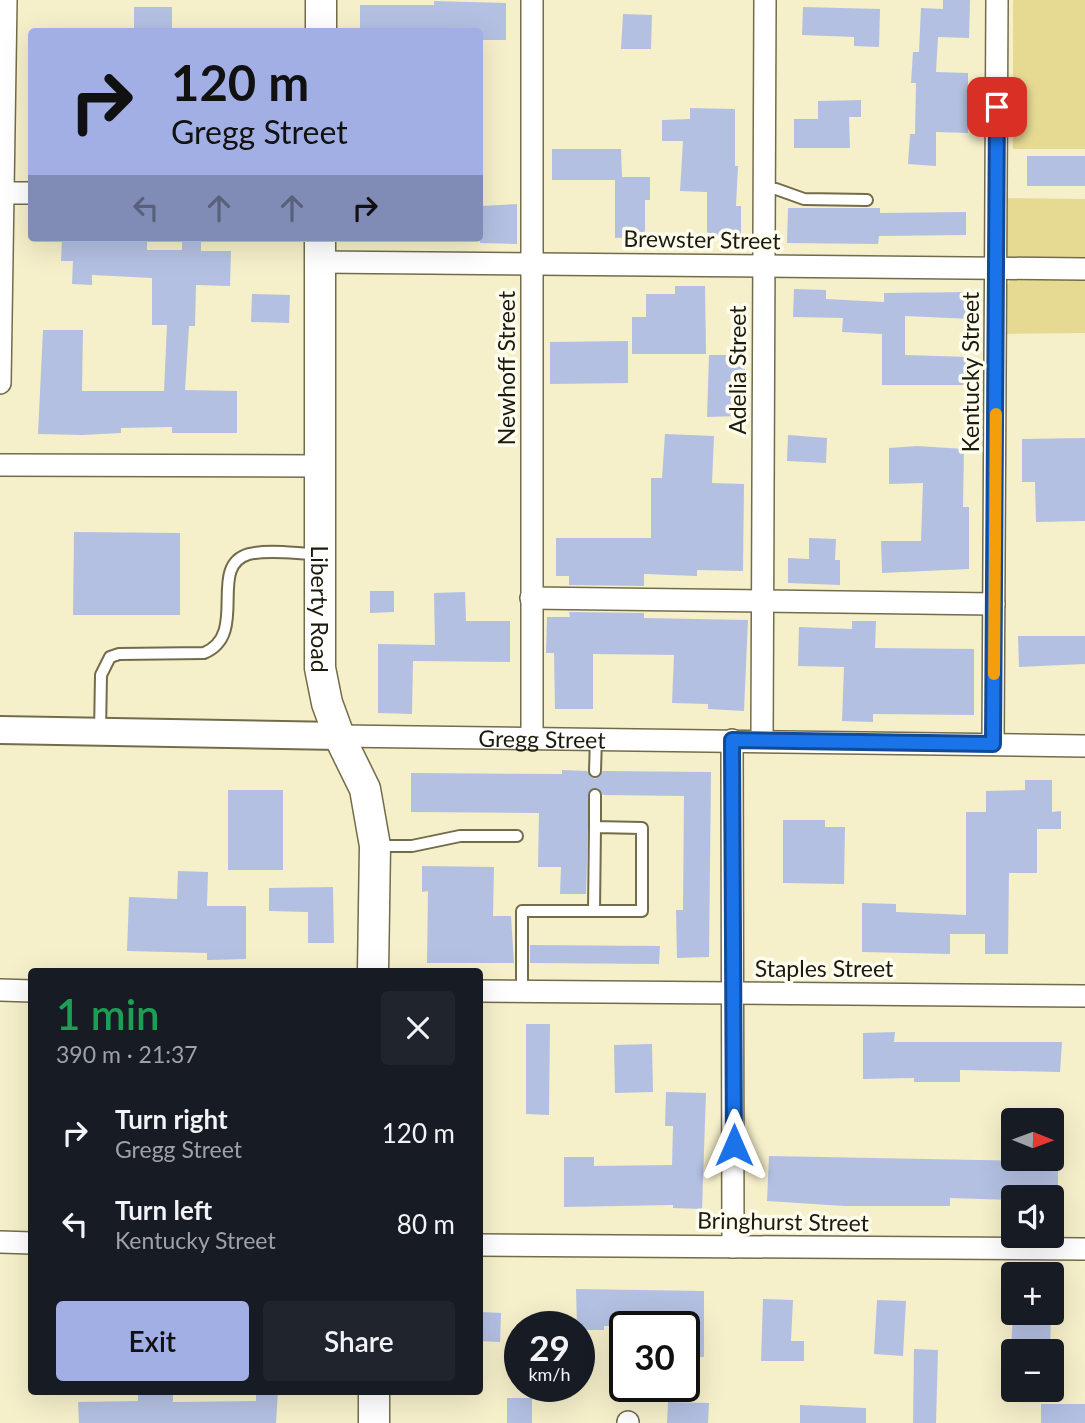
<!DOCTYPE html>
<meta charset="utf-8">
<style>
body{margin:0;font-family:Lato,sans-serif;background:#20242c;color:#f1f3f6;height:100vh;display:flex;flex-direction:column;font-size:26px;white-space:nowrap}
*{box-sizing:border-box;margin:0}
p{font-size:23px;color:#9ea1a6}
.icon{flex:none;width:38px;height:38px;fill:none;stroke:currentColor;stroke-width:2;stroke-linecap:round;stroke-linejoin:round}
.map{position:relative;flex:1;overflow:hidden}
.details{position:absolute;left:28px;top:968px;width:455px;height:427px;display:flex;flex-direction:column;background:#171b24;border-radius:7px;box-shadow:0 7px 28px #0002}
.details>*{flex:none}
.banner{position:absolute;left:28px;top:28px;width:455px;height:214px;border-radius:7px;box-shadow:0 7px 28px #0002;background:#a1afe4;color:#111;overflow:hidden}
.needle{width:46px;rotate:91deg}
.controls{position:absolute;left:1001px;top:1108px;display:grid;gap:14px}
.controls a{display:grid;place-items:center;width:63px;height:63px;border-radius:7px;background:#171b24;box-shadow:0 7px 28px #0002;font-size:35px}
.speed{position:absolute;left:504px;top:1311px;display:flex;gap:14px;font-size:35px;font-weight:700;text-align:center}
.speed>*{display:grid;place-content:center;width:91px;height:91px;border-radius:50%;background:#171b24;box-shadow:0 7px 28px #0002;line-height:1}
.speed small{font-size:18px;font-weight:400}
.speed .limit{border:4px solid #111;border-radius:10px;background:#fff;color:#111}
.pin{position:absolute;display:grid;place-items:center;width:60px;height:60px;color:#fff;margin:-30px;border-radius:14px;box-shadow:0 4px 10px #0006}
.me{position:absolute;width:77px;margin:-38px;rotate:0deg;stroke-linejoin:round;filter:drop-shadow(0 0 5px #0008)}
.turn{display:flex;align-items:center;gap:24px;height:147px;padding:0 28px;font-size:32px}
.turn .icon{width:91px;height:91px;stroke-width:2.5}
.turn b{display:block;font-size:49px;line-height:60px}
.lanes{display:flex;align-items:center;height:66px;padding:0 28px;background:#0003;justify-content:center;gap:35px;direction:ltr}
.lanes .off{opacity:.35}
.round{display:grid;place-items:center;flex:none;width:74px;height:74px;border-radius:7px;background:#20242c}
.headline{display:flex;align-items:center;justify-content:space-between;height:119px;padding:0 28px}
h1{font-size:42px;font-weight:600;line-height:52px;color:#1e9e55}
.button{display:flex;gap:14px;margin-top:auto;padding:14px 28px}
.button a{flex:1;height:80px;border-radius:7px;background:#a1afe4;color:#111;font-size:28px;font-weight:600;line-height:80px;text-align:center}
.button a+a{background:#20242c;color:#f1f3f6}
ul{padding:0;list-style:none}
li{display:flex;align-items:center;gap:21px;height:91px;padding:0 28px}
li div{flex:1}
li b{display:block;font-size:26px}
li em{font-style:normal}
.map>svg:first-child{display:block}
</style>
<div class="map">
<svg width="1085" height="1423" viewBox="0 0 1085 1423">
<rect width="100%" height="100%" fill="#f5efca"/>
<path fill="#e6da93" d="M1013 0H1085V149H1013Z
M1004 198 1085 199V259H1011L1004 252Z
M1011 279H1085V333L1006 334 1005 288Z"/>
<path fill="#b4c0e2" d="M943 0H970L969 38 938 37 936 72 968 73V133L936 132V166L908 164 910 134H915L916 83H911L913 52H919L921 8 943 9Z
M434 1 506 3V40H480V32H360V5H434Z
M134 7H172V32H134Z
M803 7 880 9 879 47 854 46V37L802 35Z
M623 14 652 15 651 49H621Z
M861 100V117H849L850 148H794V119H818V101Z
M690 108 735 109V166H738L736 206H741V235H707V192L680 191 683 141H662V120L690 119Z
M552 149H621L622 177H650V200H645V237L615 238V180H552Z
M1027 156H1085V186H1027Z
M517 204V244L480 243V206Z
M788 208H880V213L966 212V235L879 236 878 244 787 243Z
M62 238 147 240V250H182V238H201V251H231L230 286 196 285 195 326H189L185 390 237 391V433H172V427L121 428V433L82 435 38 434 43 330H83L82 391H164L167 325H152V278L92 275V285L72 284 73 261H61Z
M675 286H705L706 354H632V317H646V294H675Z
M794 289 826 290V299L884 302V293L972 292 971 319 905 316V355L970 357 969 385H882V334L842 332 843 318 793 317Z
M252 294 290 295 289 323 251 322Z
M628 341V383L550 384V342Z
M709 355H745V379H738L739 416 707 417Z
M665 434 714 436 712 483 744 484 743 571 697 570V576L644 574V586L569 585V576H556V538H651V478H662Z
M788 435 827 438 826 463 787 461Z
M1085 438V521L1036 522 1035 482H1022V439Z
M917 446 964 449 963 507H969V569L882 573 881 541H921L923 483 889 484V448Z
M74 532 180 533V615H73Z
M809 538 836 539 835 560H840V585L788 583V558L809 559Z
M370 591H394V612L370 613Z
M465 592 466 621H510V662L413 661 412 714 378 713V644L435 645 434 593Z
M569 612 644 613V618L748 620 744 711 708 709V704L672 703 674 655 593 654V709H555L554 653H546L547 617H570Z
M852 621H876L875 648 974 649V715L873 714V722L842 721 844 667 798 666 799 627 852 629Z
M1018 636H1085V664L1019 667Z
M562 770 587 771 595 779 603 771 711 772 709 957 677 958 676 910H683L684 796 603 795 598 788 589 791 586 894H560L561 867H538L539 813 411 812V773L562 774Z
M1025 780H1052V812L1061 811V829H1037V873H1009L1008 954H985V934H950V954L862 952V903L896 904V912L966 915V812H986V791L1025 790Z
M228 790H283V870H228Z
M783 820H825V827H845L844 884 783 883Z
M422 866 494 867 493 916H511L514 963H427L428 891 422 892Z
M178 871 208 872 207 906H246V959L207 960V953L127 951 129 897 177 899Z
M333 887 334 943H308V912L269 911V888Z
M530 945 660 946 659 964 530 963Z
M526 1024H550L549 1115 526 1114Z
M895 1032 894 1042H1062L1060 1072 960 1070V1082H914V1078L863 1079V1033Z
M652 1044 653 1092 615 1093 614 1045Z
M666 1092 706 1093 702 1209 673 1208V1205L564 1207V1157H594V1166L672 1165 673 1126H665Z
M769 1156 1027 1161V1158H1058V1197H1012L1011 1200 950 1198V1206H844L767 1201Z
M576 1289 704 1291V1357L684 1356V1326H604V1330H579L577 1326Z
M763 1299 793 1300 791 1341H804V1361H761Z
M877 1300 906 1301 903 1356 874 1354Z
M480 1312 501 1313 500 1342 480 1341Z
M1013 1312H1051L1050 1351H1011Z
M914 1349 938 1350 936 1423H913Z
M256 1391H278L276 1423H79L78 1402 138 1401V1393L173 1395V1402L256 1401Z
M507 1398H532V1423H507Z
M668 1402 709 1403 708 1423H667Z
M1041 1404H1085V1423H1041Z
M800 1405 866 1408V1423H800Z"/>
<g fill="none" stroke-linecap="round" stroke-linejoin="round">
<g stroke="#726c4b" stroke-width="14">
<path id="service" d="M764 189H776L804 199 867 200
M100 732 101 675 110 657 119 654 204 653C250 634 206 566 249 554 270 549 298 554 319 554
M595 771 596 738
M378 846H412L460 836H517
M594 911 595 827
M522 990V911H642V828L595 827V795"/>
</g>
<g stroke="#726c4b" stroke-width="24">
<g id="minor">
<path d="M0 193H32"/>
<path d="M319 262 1085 269"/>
<path d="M0 383 6 0"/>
<path d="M0 465 321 466"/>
<path d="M531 598 994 604"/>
<path id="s1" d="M339 736 1085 746"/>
<path d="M532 737V0"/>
<path d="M732 740 733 1247"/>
<path d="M762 741 765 0"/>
<path d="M993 744 997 0"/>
<path d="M0 990 32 991"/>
<path d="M480 991 1085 996"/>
<path d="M0 1242 32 1243"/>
<path d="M480 1245 1085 1249"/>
<path d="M628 1423V1422"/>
</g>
</g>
<g stroke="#726c4b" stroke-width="30">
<path id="tertiary" d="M0 730 339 736"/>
</g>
<g stroke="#726c4b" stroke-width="33">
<g id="secondary">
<path d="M321 32V0"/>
<path id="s2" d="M320 238V668L327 703 339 736 365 789 375 846 373 971"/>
<path d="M374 1423V1391"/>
</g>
</g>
<use href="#service" stroke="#fff" stroke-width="10"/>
<use href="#minor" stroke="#fff" stroke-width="21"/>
<use href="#tertiary" stroke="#fff" stroke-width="26"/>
<use href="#secondary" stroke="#fff" stroke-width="30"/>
</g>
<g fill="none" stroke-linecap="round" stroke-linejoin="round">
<g stroke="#114b97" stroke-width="18">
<path id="route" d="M734 1145 732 740 993 744 997 107"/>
</g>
<use href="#route" stroke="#1a73e8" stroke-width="12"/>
<path stroke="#f59e0b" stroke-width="12" d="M994 674 996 414"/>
</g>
<g text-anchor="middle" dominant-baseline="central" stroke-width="7" stroke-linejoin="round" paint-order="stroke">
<g font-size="23" fill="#1c1a0c" stroke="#fefced">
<text transform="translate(702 239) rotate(1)">Brewster Street</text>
<text transform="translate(506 368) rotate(-90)">Newhoff Street</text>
<text transform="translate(737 370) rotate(-90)">Adelia Street</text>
<text transform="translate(970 372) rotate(-90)">Kentucky Street</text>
<text stroke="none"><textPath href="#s2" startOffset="371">Liberty Road</textPath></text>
<text stroke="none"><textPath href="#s1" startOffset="203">Gregg Street</textPath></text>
<text x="824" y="968">Staples Street</text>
<text transform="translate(783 1221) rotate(1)">Bringhurst Street</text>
</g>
</g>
</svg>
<div class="controls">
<a><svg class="needle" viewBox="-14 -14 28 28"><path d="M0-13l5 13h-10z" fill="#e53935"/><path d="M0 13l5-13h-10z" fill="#9ea1a6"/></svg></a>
<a><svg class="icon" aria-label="sound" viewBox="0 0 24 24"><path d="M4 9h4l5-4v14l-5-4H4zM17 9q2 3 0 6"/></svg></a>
<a>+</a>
<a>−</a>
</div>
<div class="speed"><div>29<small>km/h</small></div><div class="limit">30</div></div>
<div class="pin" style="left:997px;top:107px;background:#d93025"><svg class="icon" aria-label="arrive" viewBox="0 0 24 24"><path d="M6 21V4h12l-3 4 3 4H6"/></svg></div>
<svg class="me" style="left:734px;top:1145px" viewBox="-20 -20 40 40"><path d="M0-17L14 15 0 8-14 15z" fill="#1a73e8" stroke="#fff" stroke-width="4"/></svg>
<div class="banner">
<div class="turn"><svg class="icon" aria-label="right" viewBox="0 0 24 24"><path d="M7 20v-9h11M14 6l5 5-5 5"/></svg><div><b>120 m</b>Gregg Street</div></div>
<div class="lanes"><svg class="icon off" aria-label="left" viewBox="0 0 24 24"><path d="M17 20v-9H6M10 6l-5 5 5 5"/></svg><svg class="icon off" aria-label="ahead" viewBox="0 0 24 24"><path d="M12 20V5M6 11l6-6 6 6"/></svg><svg class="icon off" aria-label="ahead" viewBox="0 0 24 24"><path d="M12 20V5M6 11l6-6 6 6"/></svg><svg class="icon" aria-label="right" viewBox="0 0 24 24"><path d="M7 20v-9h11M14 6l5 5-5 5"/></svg></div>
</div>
<section class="details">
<div class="headline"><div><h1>1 min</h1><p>390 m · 21:37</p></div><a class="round"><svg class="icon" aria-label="close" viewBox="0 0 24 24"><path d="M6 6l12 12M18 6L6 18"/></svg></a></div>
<ul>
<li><svg class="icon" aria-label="right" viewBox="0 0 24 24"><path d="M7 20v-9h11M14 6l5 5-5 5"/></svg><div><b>Turn right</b><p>Gregg Street</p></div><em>120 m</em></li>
<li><svg class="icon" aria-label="left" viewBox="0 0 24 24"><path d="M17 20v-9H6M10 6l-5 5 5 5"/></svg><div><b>Turn left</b><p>Kentucky Street</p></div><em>80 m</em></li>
</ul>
<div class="button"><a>Exit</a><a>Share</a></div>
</section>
</div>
